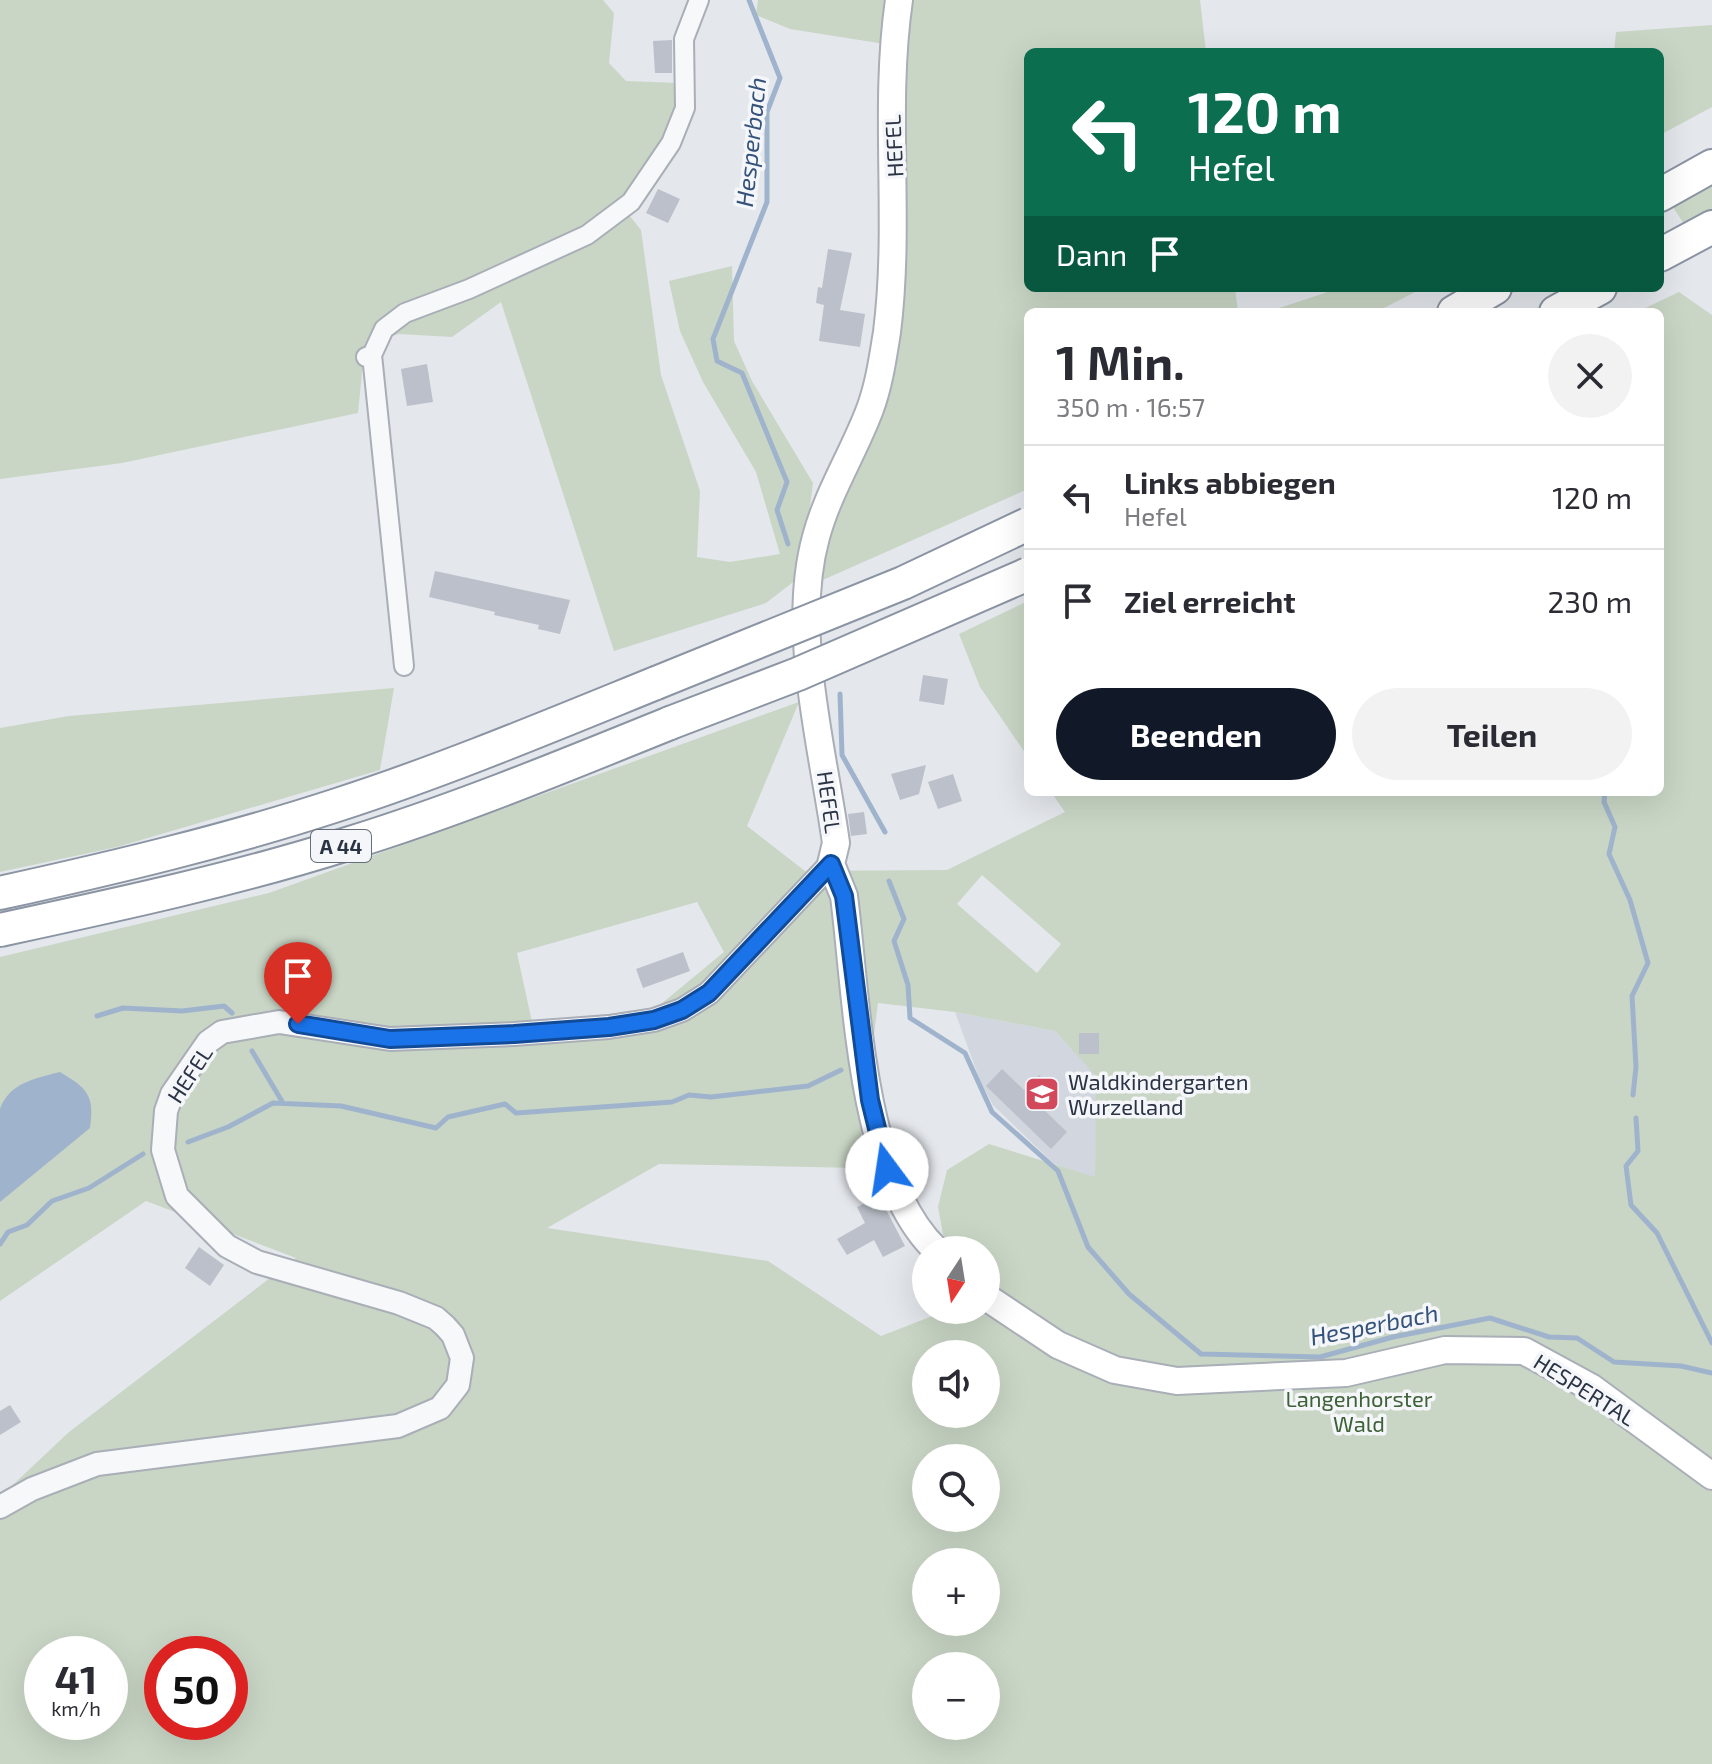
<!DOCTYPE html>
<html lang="de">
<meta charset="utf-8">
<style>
body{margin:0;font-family:"Exo 2",sans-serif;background:#f2f2f3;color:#2b2b33;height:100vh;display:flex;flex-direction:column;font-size:30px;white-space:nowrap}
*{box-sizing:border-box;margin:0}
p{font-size:26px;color:#7c7c81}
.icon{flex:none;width:44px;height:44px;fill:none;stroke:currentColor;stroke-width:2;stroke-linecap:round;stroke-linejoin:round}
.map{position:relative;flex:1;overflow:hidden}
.sheet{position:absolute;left:1024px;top:308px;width:640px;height:488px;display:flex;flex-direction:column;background:#fff;border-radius:12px;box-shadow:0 8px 32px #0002}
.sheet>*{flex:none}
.top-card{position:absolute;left:1024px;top:48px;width:640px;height:244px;border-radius:12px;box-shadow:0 8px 32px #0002;background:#0b6e4f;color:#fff;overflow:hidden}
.needle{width:52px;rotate:192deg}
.buttons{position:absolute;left:912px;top:1236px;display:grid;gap:16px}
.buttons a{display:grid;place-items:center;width:88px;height:88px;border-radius:50%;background:#fff;box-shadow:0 8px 32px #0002;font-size:40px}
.speed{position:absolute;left:24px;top:1636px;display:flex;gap:16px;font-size:40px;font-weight:700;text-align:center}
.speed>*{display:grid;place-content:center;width:104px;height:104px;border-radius:50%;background:#fff;box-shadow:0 8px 32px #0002;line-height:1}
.speed small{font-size:20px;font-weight:400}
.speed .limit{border:12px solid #d22;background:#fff;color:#111}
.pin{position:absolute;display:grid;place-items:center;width:68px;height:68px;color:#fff;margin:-82px -34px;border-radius:50% 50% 50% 0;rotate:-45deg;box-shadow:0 0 8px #0007}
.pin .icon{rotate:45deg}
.me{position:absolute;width:88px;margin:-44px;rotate:346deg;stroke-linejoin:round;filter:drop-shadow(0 0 6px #0008)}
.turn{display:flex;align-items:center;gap:28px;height:168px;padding:0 32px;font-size:36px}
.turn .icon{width:104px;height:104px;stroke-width:2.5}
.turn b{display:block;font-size:56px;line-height:68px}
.then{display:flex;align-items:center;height:76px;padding:0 32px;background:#0003;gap:16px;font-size:30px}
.round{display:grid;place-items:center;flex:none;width:84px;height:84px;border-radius:42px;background:#f2f2f3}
.head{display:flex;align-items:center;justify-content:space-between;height:136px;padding:0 32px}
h1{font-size:48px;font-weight:700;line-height:60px}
.button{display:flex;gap:16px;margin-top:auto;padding:16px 32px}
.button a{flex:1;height:92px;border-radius:48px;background:#111827;color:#fff;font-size:32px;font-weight:700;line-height:92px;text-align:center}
.button a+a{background:#f2f2f3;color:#2b2b33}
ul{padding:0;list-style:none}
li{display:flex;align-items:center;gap:24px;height:104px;padding:0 32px;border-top:2px solid #e1e1e2}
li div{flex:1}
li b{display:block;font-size:30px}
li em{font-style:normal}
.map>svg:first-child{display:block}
</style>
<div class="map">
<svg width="1712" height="1764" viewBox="0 0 1712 1764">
<rect width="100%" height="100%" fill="#e4e7ec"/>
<path fill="#d2d6de" d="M955 1012 1055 1031 1097 1076 1095 1178 1054 1164 993 1105 981 1083Z"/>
<path fill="#c9d6c5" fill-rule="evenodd" d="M0 0H603L614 13 609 63 626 81 679 83 673 130 621 205 641 230 661 375 700 491 697 557 730 562 780 554 756 472 703 382 680 331 669 281 732 266 734 341 752 381 813 483 801 576 766 603 614 651 501 302 452 337 399 334 365 343 358 413 122 463 0 479Z
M758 0H1200L1206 52H1028V288H1235L1238 312H1028V489L807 587 877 384 891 45 790 29 756 15Z
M1712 25V107L1660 135V52H1614L1616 32Z
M1712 186V209L1684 224 1673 207Z
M1340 288H1423L1376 312H1267Z
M1679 292 1712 315V1764H0V1497L69 1432 296 1258 146 1201 0 1301V957L269 893 799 702 747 826 805 871 947 870 1065 812 1051 792H1660V312H1637ZM982 875 1061 944 1037 973 957 904ZM697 902 724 952 655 1009 532 1022 517 953ZM878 1003 955 1012 1055 1031 1096 1076 1095 1177 989 1144 947 1170 938 1207 946 1250H986V1310H948L881 1336 768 1261 547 1228 659 1164 857 1168ZM926 1354H986V1414H926ZM926 1458H986V1518H926ZM926 1562H986V1622H926ZM42 1654H110V1722H42ZM162 1654H230V1722H162ZM926 1666H986V1726H926Z
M1028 601V757L980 687 959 634Z
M394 688 380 770 117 847 0 872V728L69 716Z"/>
<path fill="#9fb4cc" d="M60 1072C87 1088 95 1095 90 1128L0 1202V1109C9 1083 36 1078 60 1072Z"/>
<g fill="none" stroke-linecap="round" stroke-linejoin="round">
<path stroke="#9fb4cc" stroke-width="5" d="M749 0 780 78 767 112V202L713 339 717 361 742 373 787 482 777 510 788 544
M840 694 842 755 885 832
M1605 792 1604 802 1615 827 1609 854 1630 900 1648 963 1632 996 1636 1067 1633 1095
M889 881 904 919 894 941 908 985 910 1018 965 1053 992 1112 1058 1171 1088 1247 1129 1294 1201 1354 1320 1357 1393 1337 1490 1318 1549 1337 1577 1338 1614 1362 1681 1366 1712 1373
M97 1016 123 1008 182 1011 224 1006 232 1013
M252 1051 283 1103
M1636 1118 1638 1151 1626 1166 1631 1205 1657 1233 1712 1343
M188 1142 228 1127 273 1103 341 1106 436 1128 448 1117 505 1104 516 1113 672 1102 689 1095 711 1097 808 1086 841 1070
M0 1244 8 1232 27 1225 52 1201 89 1188 143 1154"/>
</g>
<path fill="#bbc0ca" d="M672 40V73H655L653 41Z
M658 189 680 199 668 223 646 213Z
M828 249 852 253 840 310 865 314 860 347 819 341 824 305 816 303 818 287 822 288Z
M427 364 433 402 407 406 401 369Z
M435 571 570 600 560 634 538 629 539 625 494 615 495 612 429 597Z
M923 675 948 679 944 705 919 701Z
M926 765 919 794 900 800 891 774Z
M953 774 962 801 938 809 928 782Z
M864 812 867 834 851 836 848 814Z
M683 952 690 971 643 988 636 969Z
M1079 1033H1099V1054H1079Z
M1002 1069 1024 1090 1039 1075 1055 1090 1040 1106 1067 1132 1051 1149 986 1086Z
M879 1196 905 1246 883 1257 874 1240 847 1255 837 1239 865 1223 857 1207Z
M199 1247 224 1265 210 1286 185 1268Z
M10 1405 21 1422 0 1435V1411Z"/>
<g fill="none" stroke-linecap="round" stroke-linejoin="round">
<g stroke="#a9aeb7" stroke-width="22">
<path id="minor" d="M372 355 404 666
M366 357 372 355 384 329 405 313 469 289 587 235 631 202 671 143 685 108 684 39 699 0"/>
</g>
<g stroke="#a9aeb7" stroke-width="26">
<path id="tertiary" d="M0 1507 32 1489 97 1464 398 1426 440 1408 458 1385 462 1358 453 1335 445 1326 436 1318 399 1303 257 1262 227 1246 177 1196 163 1150 166 1111 172 1094 208 1042 222 1032 279 1022 390 1039 514 1034 609 1027 654 1020 682 1010 709 993 831 864"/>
</g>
<g stroke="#a9aeb7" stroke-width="30">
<path id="secondary" d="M899 0C883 110 901 221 887 332 883 357 879 385 870 409 854 452 828 492 816 537 790 631 823 748 836 843L831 864 844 896C857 997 860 1177 936 1250
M986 1297 1058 1345 1115 1370 1177 1381 1346 1373 1445 1350 1524 1351 1592 1388 1712 1476"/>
</g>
<g stroke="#8b94a3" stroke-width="36">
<path id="motorway" d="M1660 195 1712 166
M1660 255 1712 227
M1454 312 1495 288
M1556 312 1600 288
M0 893C113 868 227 841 337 805 445 770 550 726 656 683
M0 930C116 905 233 880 347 844 457 810 564 766 670 723"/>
</g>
<use href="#minor" stroke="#f7f8fa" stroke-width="18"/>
<use href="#tertiary" stroke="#f7f8fa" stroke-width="22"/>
<use href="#secondary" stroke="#fff" stroke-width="26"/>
<use href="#motorway" stroke="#fff" stroke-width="32"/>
<g stroke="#8b94a3" stroke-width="36" stroke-linecap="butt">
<path id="motorway-bridge" d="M656 683 903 583 1028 524
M670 723 798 674 1028 574"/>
</g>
<use href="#motorway-bridge" stroke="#fff" stroke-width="32"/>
</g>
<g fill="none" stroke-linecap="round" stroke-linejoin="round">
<g stroke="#114b97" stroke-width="20">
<path id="route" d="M298 1024 390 1039 514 1034 609 1027 654 1020 682 1010 709 993 831 864 844 896 870 1100 887 1169"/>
</g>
<use href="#route" stroke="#1a73e8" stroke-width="14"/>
</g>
<defs>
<g id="school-square" transform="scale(1.8)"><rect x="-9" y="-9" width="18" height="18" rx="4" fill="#d1495b" stroke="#f4f6f9"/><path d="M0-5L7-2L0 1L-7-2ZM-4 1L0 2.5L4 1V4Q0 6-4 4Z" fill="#fff"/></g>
</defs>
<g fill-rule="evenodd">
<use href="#school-square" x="1042" y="1094"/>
</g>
<g text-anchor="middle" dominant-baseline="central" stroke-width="7" stroke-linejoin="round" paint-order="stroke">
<rect fill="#f4f6f9" stroke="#676e7b" stroke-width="2" x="311" y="830" width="60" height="32" rx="6"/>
<g font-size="20" font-weight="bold" fill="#2b3445">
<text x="341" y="846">A 44</text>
</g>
<g font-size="22" fill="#2b3445" stroke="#f4f6f9">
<text transform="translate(893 146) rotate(-93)">HEFEL</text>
<text transform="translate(830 802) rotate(82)">HEFEL</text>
<text transform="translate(189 1074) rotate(-57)">HEFEL</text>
<text transform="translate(1585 1389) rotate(32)">HESPERTAL</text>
</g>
<g font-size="22" fill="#2b3445" stroke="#f4f6f9" text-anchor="start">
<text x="1068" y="1081">Waldkindergarten<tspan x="1068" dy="25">Wurzelland</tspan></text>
</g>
<g font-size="22" fill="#3f6138" stroke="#f4f6f9">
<text x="1359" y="1398">Langenhorster<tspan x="1359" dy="25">Wald</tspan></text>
</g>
<g font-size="24" font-style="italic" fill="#34527a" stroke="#f4f6f9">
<text transform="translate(750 142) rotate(-84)">Hesperbach</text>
<text transform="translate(1374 1324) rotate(-11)">Hesperbach</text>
</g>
</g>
</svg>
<div class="buttons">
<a><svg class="needle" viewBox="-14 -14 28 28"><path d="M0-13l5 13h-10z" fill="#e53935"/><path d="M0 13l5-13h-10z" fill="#7c7c81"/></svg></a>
<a><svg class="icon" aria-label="sound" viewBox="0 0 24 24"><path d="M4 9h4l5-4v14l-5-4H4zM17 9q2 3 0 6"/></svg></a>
<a><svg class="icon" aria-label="search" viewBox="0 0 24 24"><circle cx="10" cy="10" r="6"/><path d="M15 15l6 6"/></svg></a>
<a>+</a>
<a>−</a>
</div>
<div class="speed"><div>41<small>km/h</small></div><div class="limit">50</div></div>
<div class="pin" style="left:298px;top:1024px;background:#d93025"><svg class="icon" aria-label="arrive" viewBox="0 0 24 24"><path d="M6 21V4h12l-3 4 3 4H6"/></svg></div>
<svg class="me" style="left:887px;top:1169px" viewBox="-20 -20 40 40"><circle r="19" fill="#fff"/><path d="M0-13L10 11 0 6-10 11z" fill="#1a73e8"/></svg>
<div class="top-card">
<div class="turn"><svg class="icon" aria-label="left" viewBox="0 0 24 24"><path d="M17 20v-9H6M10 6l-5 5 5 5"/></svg><div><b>120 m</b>Hefel</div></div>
<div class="then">Dann<svg class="icon" aria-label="arrive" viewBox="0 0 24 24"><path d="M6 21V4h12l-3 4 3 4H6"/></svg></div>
</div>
<section class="sheet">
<div class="head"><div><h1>1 Min.</h1><p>350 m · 16:57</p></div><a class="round"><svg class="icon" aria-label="close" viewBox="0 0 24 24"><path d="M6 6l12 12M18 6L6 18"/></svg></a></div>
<ul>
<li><svg class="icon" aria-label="left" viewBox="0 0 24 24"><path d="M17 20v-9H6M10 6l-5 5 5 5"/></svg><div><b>Links abbiegen</b><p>Hefel</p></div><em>120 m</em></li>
<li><svg class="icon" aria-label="arrive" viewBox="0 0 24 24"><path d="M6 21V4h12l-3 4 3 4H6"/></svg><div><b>Ziel erreicht</b></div><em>230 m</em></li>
</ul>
<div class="button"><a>Beenden</a><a>Teilen</a></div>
</section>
</div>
